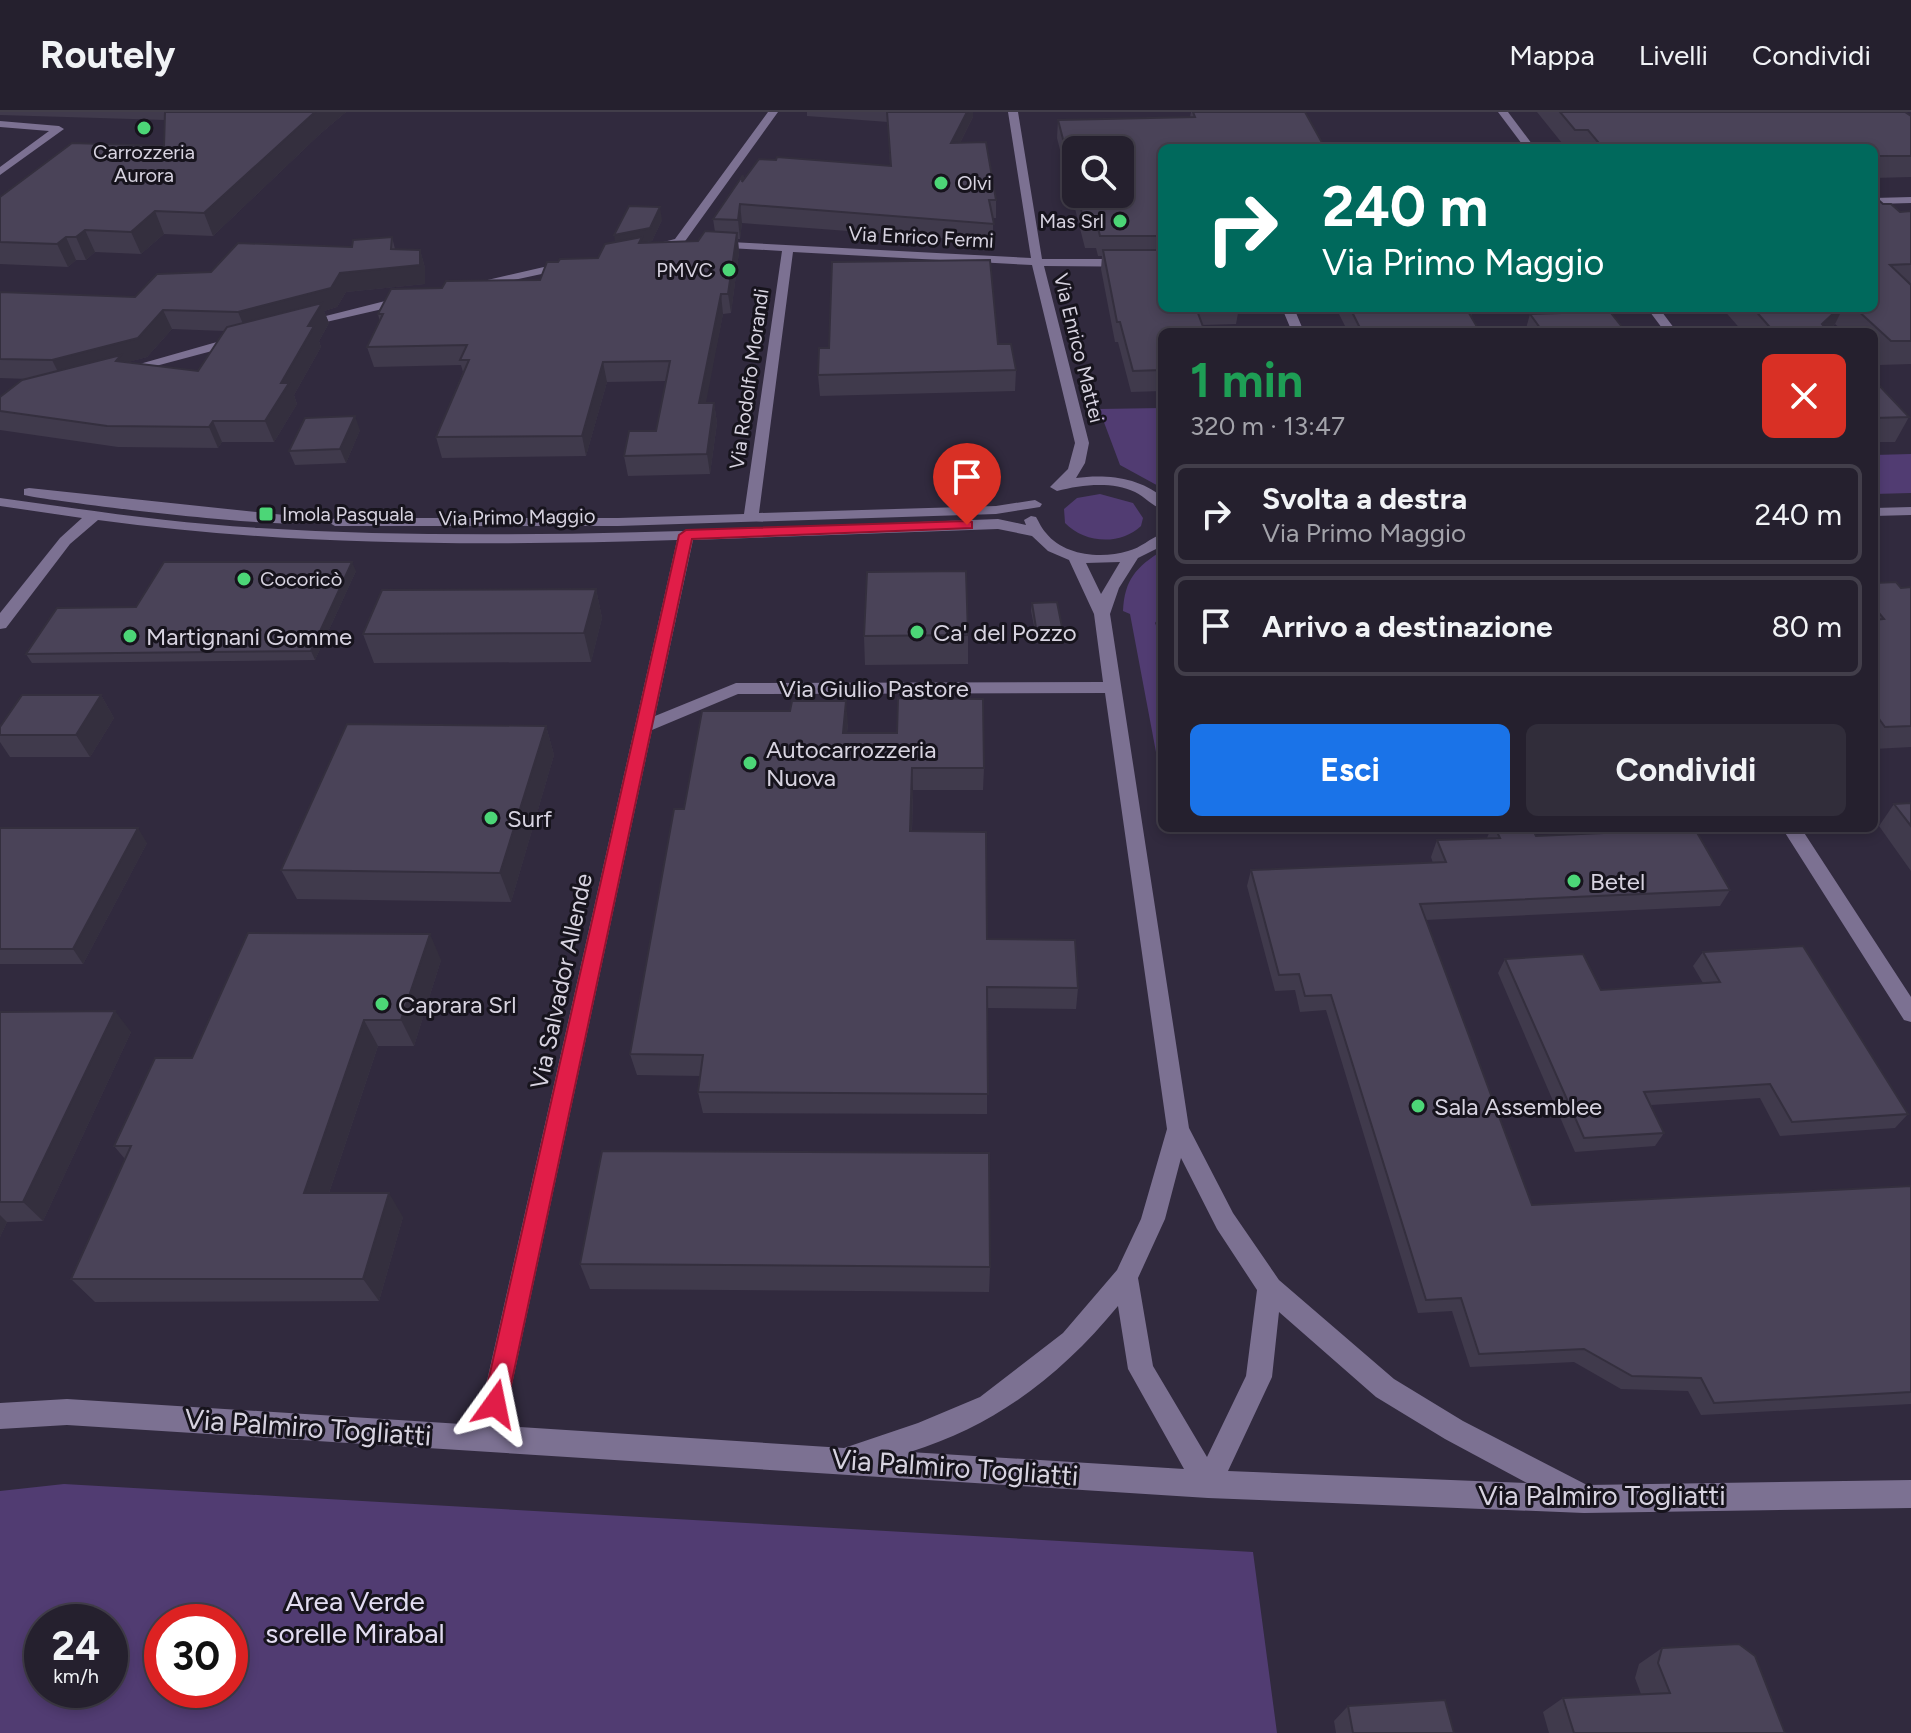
<!DOCTYPE html>
<html lang="it">
<meta charset="utf-8">
<style>
body{margin:0;font-family:Figtree,sans-serif;background:#312d3a;color:#f1f3f6;height:100vh;display:flex;flex-direction:column;font-size:30px;white-space:nowrap}
*{box-sizing:border-box;margin:0}
p{font-size:26px;color:#a3a3aa}
.icon{flex:none;width:44px;height:44px;fill:none;stroke:currentColor;stroke-width:2;stroke-linecap:round;stroke-linejoin:round}
.map{position:relative;flex:1;overflow:hidden}
.details{position:absolute;left:1158px;top:216px;width:720px;height:504px;display:flex;flex-direction:column;background:#25202e;border-radius:12px;box-shadow:0 4px 12px #0003,0 0 0 2px #423e4a}
.details>*{flex:none}
.top-card{position:absolute;left:1158px;top:32px;width:720px;height:168px;border-radius:12px;box-shadow:0 4px 12px #0003,0 0 0 2px #423e4a;background:#00695c;color:#fff;overflow:hidden}
.controls{position:absolute;left:1062px;top:24px;display:grid;gap:16px}
.controls a{display:grid;place-items:center;width:72px;height:72px;border-radius:12px;background:#25202e;box-shadow:0 4px 12px #0003,0 0 0 2px #423e4a;font-size:40px}
.speed{position:absolute;left:24px;top:1492px;display:flex;gap:16px;font-size:40px;font-weight:700;text-align:center}
.speed>*{display:grid;place-content:center;width:104px;height:104px;border-radius:50%;background:#25202e;box-shadow:0 4px 12px #0003,0 0 0 2px #423e4a;line-height:1}
.speed small{font-size:20px;font-weight:400}
.speed .limit{border:12px solid #d22;background:#fff;color:#111}
.pin{position:absolute;display:grid;place-items:center;width:68px;height:68px;color:#fff;margin:-82px -34px;border-radius:50% 50% 50% 0;rotate:-45deg;box-shadow:0 0 8px #0007}
.pin .icon{rotate:45deg}
.me{position:absolute;width:88px;margin:-44px;rotate:12deg;stroke-linejoin:round;filter:drop-shadow(0 0 6px #0008)}
.turn{display:flex;align-items:center;gap:28px;height:168px;padding:0 32px;font-size:36px}
.turn .icon{width:104px;height:104px;stroke-width:2.5}
.turn b{display:block;font-size:56px;line-height:68px}
.round{display:grid;place-items:center;flex:none;width:84px;height:84px;border-radius:12px;background:#312d3a}
.headline{display:flex;align-items:center;justify-content:space-between;height:136px;padding:0 32px}
h1{font-size:48px;font-weight:700;line-height:60px;color:#1e9e55}
.button{display:flex;gap:16px;margin-top:auto;padding:16px 32px}
.button a{flex:1;height:92px;border-radius:12px;background:#1a73e8;color:#fff;font-size:32px;font-weight:700;line-height:92px;text-align:center}
.button a+a{background:#312d3a;color:#f1f3f6}
ul{padding:0;list-style:none}
li{display:flex;align-items:center;gap:24px;height:100px;margin:0 16px 12px;padding:0 16px;border:4px solid #423e4a;border-radius:12px}
li div{flex:1}
li b{display:block;font-size:30px}
li em{font-style:normal}
header{display:flex;align-items:center;gap:48px;box-sizing:border-box;height:112px;padding:0 40px;background:#25202e;border-bottom:2px solid #423e4a}
header strong{font-size:38px}
nav{display:flex;gap:44px;margin-inline-start:auto;font-size:28px}
.map>svg:first-child{display:block}
</style>
<header>
<strong>Routely</strong>
<nav><a>Mappa</a><a>Livelli</a><a>Condividi</a></nav>
</header>
<div class="map">
<svg width="1911" height="1621" viewBox="0 0 1911 1621">
<rect width="100%" height="100%" fill="#312a3e"/>
<path fill="#513c72" fill-rule="evenodd" d="M1162 296V376L1120 353 1099 297Z
M1911 342V381L1874 382V343Z
M1100 382 1133 391 1143 406 1141 414C1120 434 1084 431 1065 411L1064 397 1077 386Z
M1162 439V502L1155 511 1162 527V567L1159 568 1162 578V672L1130 502 1123 499C1124 468 1137 454 1162 439Z
M64 1372 1253 1440 1277 1621H0V1379ZM110 1510V1578H42V1510ZM230 1510V1578H162V1510Z"/>
<g fill="none" stroke-linecap="round" stroke-linejoin="round">
<path fill="#7c7192" fill-rule="evenodd" d="M768 0H778L683 132 648 138V134L675 127Z
M1008 0H1018L1042 147H1162V155L1044 154 1089 331 1085 351 1076 366C1105 362 1139 365 1162 385V397C1152 394 1145 385 1135 380 1111 369 1081 373 1057 379L1050 375 1068 357 1075 331 1032 153 793 140 759 401 996 394 1035 388 1042 392 1040 395 996 402 618 414H335L328 410 335 406H618L744 402 782 139 711 135 705 132 711 129 1031 146Z
M1498 0H1508L1535 36H1525Z
M0 9 59 14 64 17 0 63V55L49 19 0 15Z
M1911 85V91L1874 92V86Z
M570 149 574 151V155L472 177 466 173Z
M409 183 413 184V190L300 216 294 212Z
M1282 196H1294L1304 220H1292Z
M1647 196H1659L1677 220H1665Z
M238 224 244 228 242 231 122 263 115 259Z
M29 376 303 405 310 409C298 420 55 390 24 383V377Z
M0 386C86 398 172 411 259 416 505 431 752 416 998 407L1026 413 1024 408 1031 404 1036 405C1039 410 1042 417 1046 421 1064 444 1102 447 1128 439 1141 436 1150 426 1162 422V434L1138 446 1119 476 1110 502 1189 1016 1233 1101 1279 1168 1394 1267 1463 1309 1587 1373 1911 1368V1396L1584 1401 1208 1386 67 1313 0 1317V1291L67 1287 477 1313 677 428C484 434 290 434 98 408L70 432 6 516 0 517V501L60 426 82 406 0 394ZM998 417 1032 424 1048 439 1069 448 1094 502 1103 570 736 571 655 604 693 428ZM1120 450 1101 482 1086 451ZM1105 581 1167 1017 1141 1107 1117 1158 1063 1221 980 1285 918 1311 844 1336 503 1314 652 618 738 582ZM1181 1046 1217 1117 1257 1178 1246 1264 1207 1345 1153 1254 1138 1166 1165 1107ZM1118 1194 1128 1257 1184 1357 910 1340C997 1313 1061 1263 1118 1194ZM1279 1200 1376 1285 1445 1327 1527 1371 1228 1359 1272 1265Z
M1911 395V403L1874 404V396Z
M1782 716H1801L1911 885V910L1904 908Z"/>
</g>
<path fill="#403a4c" fill-rule="evenodd" d="M0 0H346L320 22 213 124 164 122 141 142 95 140 86 148H76L68 155 0 152V85L164 34 165 8 0 3Z
M807 0H973V5L960 31 996 88V106H993V130L742 111 740 127H738L739 140 731 201 723 202 705 291H714L717 311 710 362 628 364 624 344 656 319 666 269 607 270 586 344 442 346 436 325 463 260 461 253 374 255 367 235 380 210 378 202 442 176 540 168 558 150 598 146 615 130 662 108 652 129 643 131 698 129 715 120 713 107 743 63 744 68 890 54 888 10 807 4Z
M1191 0H1305L1162 36V196H1239L1236 212 1202 213 1162 220V279L1131 280 1118 230H1115L1101 157 1102 144H1098L1096 136H1085L1057 26 1058 8 1190 5ZM1076 38 1120 82H1076Z
M1537 0H1905L1911 4V65L1874 66V36H1566Z
M1883 92 1900 100 1911 99V252L1879 253 1874 248V220H1844L1835 212 1828 219 1829 220H1743L1722 196H1874Z
M392 125 395 137 420 138 425 156V172L346 180 337 195 324 199 329 211 319 229 321 235 294 283 297 292 274 330H222L218 336 118 335 0 318V285L29 267 0 266V180L135 185 211 160 352 135ZM172 217 225 219 198 259 128 250 147 245Z
M1336 196H1473L1471 205 1480 220H1348Z
M1536 196H1607L1626 220H1525L1530 202H1539Z
M998 232 1016 258 1015 279 820 284 818 263Z
M1874 268 1909 305 1895 330H1874Z
M360 318 346 351 295 353 289 339Z
M356 459 315 548 32 551 26 542 136 495Z
M1874 471 1901 476 1911 475V635L1874 637Z
M596 477 602 506 591 550 374 551 363 522Z
M1032 491 1062 515 1061 523 1036 524 1031 499Z
M968 523V552L865 553 864 524Z
M101 583 114 606 90 645H10L0 630V615Z
M848 611 847 621 984 656 983 678H913L912 719 987 827 1078 876 1076 897 987 896V1002L703 1001 698 980 700 964 637 963 630 942 684 697Z
M546 614 554 643 511 790 297 787 281 758Z
M1911 691V759L1879 714 1894 692Z
M0 716 147 731 83 852H0Z
M1491 716H1532L1536 724 1730 778 1720 794 1425 808 1532 1093 1911 1074V1292L1701 1303 1688 1279 1621 1277 1574 1250 1470 1255 1452 1199 1418 1201 1326 898 1300 900 1295 878 1275 879 1247 774 1251 758 1433 751 1431 745 1437 728 1487 726Z
M1703 840 1908 1002 1895 1016 1780 1024 1760 986 1651 993 1664 1021 1655 1034 1575 1040 1498 861 1505 847 1601 878 1703 871 1693 854Z
M441 848 414 934H378L329 1081 403 1105 379 1189 95 1190 71 1167 125 1047 114 1034 192 946Z
M0 900 131 920 43 1109 7 1110 0 1125Z
M580 1152 990 1155 989 1180 590 1177Z
M1662 1536 1785 1621H1549L1543 1600 1563 1586 1641 1582 1635 1566 1639 1552Z
M1348 1594 1454 1621H1336L1334 1609Z"/>
<path fill="#342f3e" d="M315 0H346L320 22 213 124 204 101Z
M967 0H973V5L951 49V31Z
M740 92 742 111 740 127 738 108Z
M660 95 662 108 652 129 616 136 614 123Z
M155 99 164 122 141 142 131 120Z
M85 118 95 140 86 148 76 125Z
M737 121 739 140 731 201 728 182Z
M66 125 76 148 68 155 57 132Z
M420 138 425 156V172L346 180 337 195 324 199 329 211 319 229 321 235 294 283 297 292 274 330 265 309 246 219 238 200 340 161Z
M721 182 723 202 702 312 699 291Z
M1839 196H1843L1835 212 1827 220 1822 212Z
M163 198 172 217 147 245 62 268 52 248Z
M603 250 607 270 586 344 582 324Z
M714 291 717 311 710 362 707 342Z
M355 304 360 318 346 351 340 337Z
M213 309 222 330 218 336 209 315Z
M352 450 356 459 315 548 311 539Z
M596 477 602 506 591 550 584 521Z
M101 583 114 606 90 645 76 623Z
M846 589 848 611 845 643 843 621Z
M546 614 554 643 511 790 500 761Z
M912 656 913 678 911 741 910 719Z
M138 716 147 731 83 852 73 837Z
M430 822 441 848 414 934 401 908Z
M115 899 131 920 43 1109 23 1090Z
M364 908 378 934 321 1105 304 1081Z
M389 1081 403 1105 379 1189 363 1167Z
M0 1103 7 1110 0 1125Z"/>
<path fill="#4a4358" stroke="#342f3e" stroke-width="2" d="M165 0H315L204 101 155 99 131 120 85 118 76 125H66L57 132 0 130V85L72 31 164 34Z
M887 0H967L951 31 986 30 996 88H989L994 112 740 92 738 108 713 107 743 63 742 70 759 47 776 48 777 45 891 54Z
M1193 0H1305L1325 36H1162V124H1100L1098 116 1086 117 1077 82H1120V38H1076V77L1058 8 1195 5Z
M1560 0H1905L1911 4V44H1874V36H1603L1588 18H1575Z
M1504 31 1508 36H1381L1378 32Z
M1874 84 1883 92H1891L1900 100 1911 99V152L1890 153 1911 173V229H1891L1855 196H1874Z
M629 94 660 95 650 116 614 123Z
M705 119 737 121 728 182H721L699 291H714L707 342 624 344 629 319H656L670 249 603 250 582 324 436 325 469 248H460L467 233 367 235 383 202H378L391 177 442 176 446 169 540 168 547 150H558L560 147 598 146 605 132 642 125 639 131 698 129Z
M392 125 391 137 420 138V153L340 161 331 176 238 200 163 198 138 226 52 248 0 247V180L135 185 157 162 211 160 238 131 352 135 353 128Z
M1103 138H1162V196H1196L1205 220H1162V258L1133 259 1120 210H1117Z
M990 148 998 232H1011L1016 258 818 263 819 236H829L832 150Z
M322 191 308 214H314L281 271H289L265 309H213L209 315 107 314 0 299V285L22 268 121 243 116 249 198 259 227 215Z
M1350 196H1466L1480 220H1362Z
M1556 196H1607L1626 220H1543L1530 202 1560 201Z
M1753 196H1839L1822 212 1829 220H1774Z
M1874 268 1909 305 1874 306Z
M355 304 340 337 289 339 305 306Z
M164 450H352L311 539 26 542 57 496 136 495Z
M966 459 968 523 864 524 867 460Z
M1896 470 1901 476 1911 475V614L1885 615 1874 600V508L1884 507 1874 495V471Z
M596 477 584 521 363 522 382 478Z
M1057 490 1062 515 1036 516 1032 491Z
M22 583H101L76 623H0V615Z
M898 586 983 587 984 656H912L910 719 986 720 987 827 1075 828 1078 876 987 875 988 982 698 980 703 943 630 942 674 697H684L702 599H790L792 589H846L843 621H897Z
M347 612 546 614 500 761 281 758Z
M1911 691V714L1894 692Z
M0 716H138L73 837H0Z
M1495 716H1532L1536 724 1695 717 1730 778 1420 792 1532 1093 1911 1074V1280L1714 1291 1701 1266 1632 1264 1584 1237 1479 1242 1461 1186 1426 1188 1331 883 1305 884 1299 862 1279 863 1251 758 1446 750 1437 728 1500 726Z
M248 821 430 822 401 908H364L304 1081H389L363 1167H71L131 1034H114L155 946H192Z
M1803 834 1908 1002 1792 1010 1770 972 1644 980 1664 1021 1584 1026 1505 847 1583 842 1601 878 1720 870 1703 840Z
M115 899 23 1090H0V900Z
M602 1039 989 1041 990 1155 580 1152Z
M1739 1532 1755 1544 1785 1621H1574L1563 1586 1670 1581 1658 1551 1662 1536Z
M1445 1588 1454 1621H1353L1348 1594Z"/>
<path fill="#e11d48" stroke="#92132f" stroke-width="2" d="M967 409 972 410V416L692 427 507 1292 503 1300 495 1303 487 1300 483 1292 679 423 686 418Z"/>
<g fill="#4cd677" stroke="#17141d" stroke-width="3">
<circle cx="144" cy="16" r="8"/>
<circle cx="941" cy="71" r="8"/>
<circle cx="1120" cy="109" r="8"/>
<circle cx="729" cy="158" r="8"/>
<rect x="258" y="394" width="16" height="16" rx="4"/>
<circle cx="244" cy="467" r="8"/>
<circle cx="917" cy="520" r="8"/>
<circle cx="130" cy="524" r="8"/>
<circle cx="750" cy="651" r="8"/>
<circle cx="491" cy="706" r="8"/>
<circle cx="1574" cy="769" r="8"/>
<circle cx="382" cy="892" r="8"/>
<circle cx="1418" cy="994" r="8"/>
</g>
<g text-anchor="middle" dominant-baseline="central" stroke-width="6" stroke-linejoin="round" paint-order="stroke">
<g font-size="20" fill="#d7d3e0" stroke="#17141d" text-anchor="start">
<text x="144" y="40" text-anchor="middle">Carrozzeria<tspan x="144" dy="23">Aurora</tspan></text>
<text x="957" y="71">Olvi</text>
<text x="1104" y="109" text-anchor="end">Mas Srl</text>
<text x="713" y="158" text-anchor="end">PMVC</text>
<text x="282" y="402">Imola Pasquala</text>
<text x="260" y="467">Cocoricò</text>
</g>
<g font-size="20" fill="#d7d3e0" stroke="#17141d">
<text transform="translate(921 125) rotate(3)">Via Enrico Fermi</text>
<text transform="translate(1079 236) rotate(76)">Via Enrico Mattei</text>
<text transform="translate(749 267) rotate(-82)">Via Rodolfo Morandi</text>
<text transform="translate(517 405) rotate(-1)">Via Primo Maggio</text>
</g>
<g font-size="24" fill="#d7d3e0" stroke="#17141d" text-anchor="start">
<text x="933" y="520">Ca' del Pozzo</text>
<text x="146" y="524">Martignani Gomme</text>
<text x="766" y="637">Autocarrozzeria<tspan x="766" dy="28">Nuova</tspan></text>
<text x="507" y="706">Surf</text>
<text x="1590" y="769">Betel</text>
<text x="398" y="892">Caprara Srl</text>
<text x="1434" y="994">Sala Assemblee</text>
</g>
<g font-size="24" fill="#d7d3e0" stroke="#17141d">
<text x="874" y="576">Via Giulio Pastore</text>
<text transform="translate(561 869) rotate(-78)">Via Salvador Allende</text>
</g>
<g font-size="28" fill="#d7d3e0" stroke="#17141d">
<text transform="translate(308 1315) rotate(4)">Via Palmiro Togliatti</text>
<text transform="translate(955 1355) rotate(4)">Via Palmiro Togliatti</text>
<text x="1602" y="1383">Via Palmiro Togliatti</text>
</g>
<g font-size="28" fill="#e3ddf2" stroke="#17141d">
<text x="355" y="1489">Area Verde<tspan x="355" dy="32">sorelle Mirabal</tspan></text>
</g>
</g>
</svg>
<div class="controls">
<a><svg class="icon" aria-label="search" viewBox="0 0 24 24"><circle cx="10" cy="10" r="6"/><path d="M15 15l6 6"/></svg></a>
</div>
<div class="speed"><div>24<small>km/h</small></div><div class="limit">30</div></div>
<div class="pin" style="left:967px;top:413px;background:#d93025"><svg class="icon" aria-label="arrive" viewBox="0 0 24 24"><path d="M6 21V4h12l-3 4 3 4H6"/></svg></div>
<svg class="me" style="left:495px;top:1292px" viewBox="-20 -20 40 40"><path d="M0-17L14 15 0 8-14 15z" fill="#e11d48" stroke="#fff" stroke-width="4"/></svg>
<div class="top-card">
<div class="turn"><svg class="icon" aria-label="right" viewBox="0 0 24 24"><path d="M7 20v-9h11M14 6l5 5-5 5"/></svg><div><b>240 m</b>Via Primo Maggio</div></div>
</div>
<section class="details">
<div class="headline"><div><h1>1 min</h1><p>320 m · 13:47</p></div><a class="round" style="background:#d93025;color:#fff"><svg class="icon" aria-label="close" viewBox="0 0 24 24"><path d="M6 6l12 12M18 6L6 18"/></svg></a></div>
<ul>
<li><svg class="icon" aria-label="right" viewBox="0 0 24 24"><path d="M7 20v-9h11M14 6l5 5-5 5"/></svg><div><b>Svolta a destra</b><p>Via Primo Maggio</p></div><em>240 m</em></li>
<li><svg class="icon" aria-label="arrive" viewBox="0 0 24 24"><path d="M6 21V4h12l-3 4 3 4H6"/></svg><div><b>Arrivo a destinazione</b></div><em>80 m</em></li>
</ul>
<div class="button"><a>Esci</a><a>Condividi</a></div>
</section>
</div>
